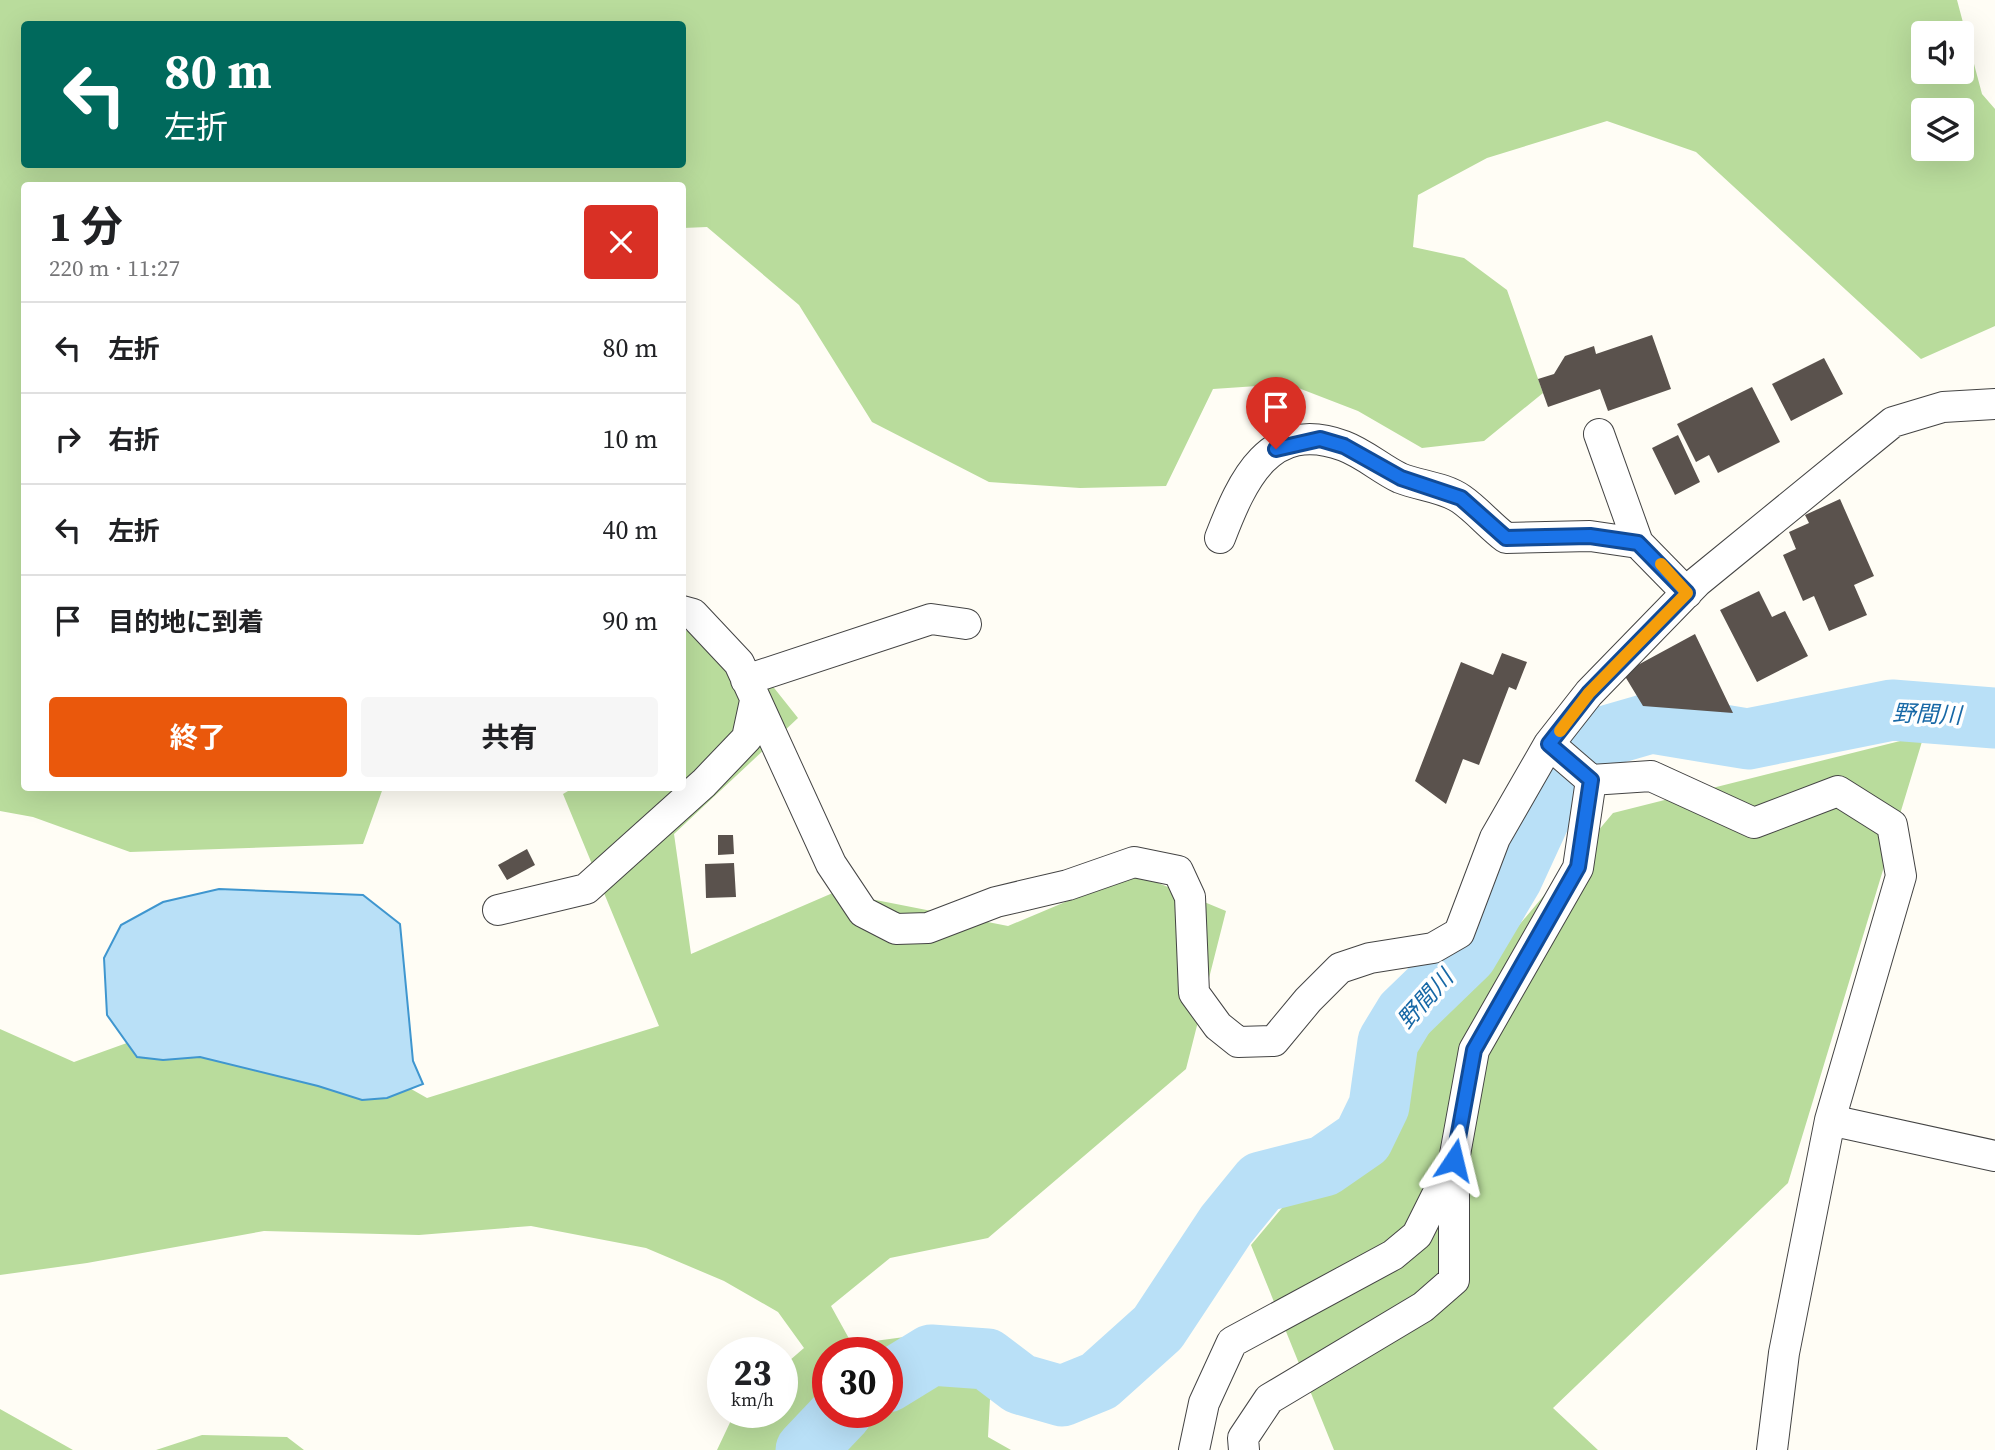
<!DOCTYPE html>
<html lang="ja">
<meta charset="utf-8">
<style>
body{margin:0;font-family:"Source Serif 4","Noto Sans JP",serif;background:#f6f6f6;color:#202124;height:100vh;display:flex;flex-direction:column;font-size:26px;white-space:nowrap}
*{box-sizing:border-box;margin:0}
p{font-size:23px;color:#757577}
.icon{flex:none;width:38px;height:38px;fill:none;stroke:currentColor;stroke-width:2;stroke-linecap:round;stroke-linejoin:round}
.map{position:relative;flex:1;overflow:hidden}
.side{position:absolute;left:21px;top:182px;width:665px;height:609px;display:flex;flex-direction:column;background:#fff;border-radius:7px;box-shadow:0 7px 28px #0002}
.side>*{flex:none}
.banner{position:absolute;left:21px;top:21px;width:665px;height:147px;border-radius:7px;box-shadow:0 7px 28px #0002;background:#00695c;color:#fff;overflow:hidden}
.tools{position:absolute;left:1911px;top:21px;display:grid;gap:14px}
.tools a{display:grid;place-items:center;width:63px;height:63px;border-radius:7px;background:#fff;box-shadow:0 7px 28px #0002;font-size:35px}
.speed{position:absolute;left:707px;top:1337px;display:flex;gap:14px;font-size:35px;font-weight:700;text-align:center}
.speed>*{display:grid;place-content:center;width:91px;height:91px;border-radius:50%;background:#fff;box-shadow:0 7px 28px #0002;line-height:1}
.speed small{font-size:18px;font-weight:400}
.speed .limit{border:10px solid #d22;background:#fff;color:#111}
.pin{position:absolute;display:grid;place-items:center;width:60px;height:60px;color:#fff;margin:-72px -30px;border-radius:50% 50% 50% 0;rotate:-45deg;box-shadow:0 0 7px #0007}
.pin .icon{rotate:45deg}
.me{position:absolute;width:77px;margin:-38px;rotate:10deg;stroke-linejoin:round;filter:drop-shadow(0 0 5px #0008)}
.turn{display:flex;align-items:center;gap:24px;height:147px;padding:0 28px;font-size:32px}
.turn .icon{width:91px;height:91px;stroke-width:2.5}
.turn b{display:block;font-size:49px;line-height:60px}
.round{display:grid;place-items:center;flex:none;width:74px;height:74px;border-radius:7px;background:#f6f6f6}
.overview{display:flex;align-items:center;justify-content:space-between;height:119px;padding:0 28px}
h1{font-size:42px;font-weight:700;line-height:52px}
.action{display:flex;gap:14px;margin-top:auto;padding:14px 28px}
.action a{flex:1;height:80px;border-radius:7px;background:#ea580c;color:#fff;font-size:28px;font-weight:700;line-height:80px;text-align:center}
.action a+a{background:#f6f6f6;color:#202124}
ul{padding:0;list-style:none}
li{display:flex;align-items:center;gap:21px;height:91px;padding:0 28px;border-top:2px solid #e0e0e0}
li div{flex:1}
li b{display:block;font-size:26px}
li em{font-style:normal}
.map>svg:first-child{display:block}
</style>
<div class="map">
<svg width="1995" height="1450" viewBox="0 0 1995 1450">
<rect width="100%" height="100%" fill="#fffdf5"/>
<path fill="#b9dc9c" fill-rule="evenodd" d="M0 0H1957L1982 94 1995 109V326L1921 359 1696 152 1607 121 1487 158 1418 195 1413 247 1464 258 1507 290 1543 393 1484 441 1422 448 1358 411 1288 384 1213 389 1166 486 1080 488 989 482 872 422 799 305 707 227 683 228 682 186H24V788H383L363 844 130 852 33 817 0 811ZM24 24H682V164H24ZM1923 33H1962V72H1923ZM1923 110H1962V149H1923Z
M721 621 798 718 674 834 691 954 835 892 1008 926 1134 873 1226 911 1186 1069 988 1238 890 1258 831 1306 852 1344 942 1332 991 1380 988 1437 1011 1450H717L735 1412H782V1367L804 1348 778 1312 724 1281 646 1248 531 1226 419 1235 264 1231 87 1263 0 1275V1029L74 1062 188 1021 360 1060 427 1098 659 1026 563 794 573 788H682L683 632ZM828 1353H887V1412H828Z
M1924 735 1788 1183 1553 1408 1598 1450H1334L1251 1245 1613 813Z
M0 1409 73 1450H0Z
M202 1435 287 1437 304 1450H156Z"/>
<path fill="#b9e0f7" stroke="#3f96cf" stroke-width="2" d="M219 889 363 895 400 924 413 1061 423 1084 387 1098 362 1100 318 1086 200 1057 163 1060 137 1057 107 1015 104 958 121 925 163 902Z"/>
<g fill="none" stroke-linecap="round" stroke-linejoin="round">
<path stroke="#b9e0f7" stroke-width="61" d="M887 1382 931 1355 987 1359 1020 1384 1062 1396 1099 1381 1158 1328 1226 1225 1261 1182 1324 1166 1363 1139 1379 1106 1388 1042 1405 1014 1467 954 1512 878 1552 791 1599 738 1651 723 1748 739 1892 710 1995 718
M806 1450 842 1412"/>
</g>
<path fill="#5a524d" d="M1652 335 1671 389 1608 411 1600 389 1548 407 1538 379 1554 374 1565 356 1594 346 1596 354Z
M1824 358 1843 394 1791 421 1772 384Z
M1752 387 1780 442 1718 473 1709 455 1696 462 1677 424Z
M1678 435 1700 482 1675 495 1652 448Z
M1840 499 1874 576 1854 585 1867 615 1829 631 1814 596 1803 601 1783 555 1796 549 1789 532 1809 523 1805 515Z
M1759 591 1772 617 1785 611 1808 656 1757 682 1720 610Z
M1695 634 1733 713 1643 706 1623 673Z
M1502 653 1527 662 1516 690 1509 687 1479 765 1463 759 1446 804 1415 781 1461 662 1493 675Z
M718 835H733L734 854 718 855Z
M527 849 535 865 507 880 498 865Z
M734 863 736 897 706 898 705 864Z"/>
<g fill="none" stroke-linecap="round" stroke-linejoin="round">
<g stroke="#444" stroke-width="32">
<path id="minor" d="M1599 434 1638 543
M1220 538C1242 481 1269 418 1344 446 1365 454 1381 469 1400 478 1420 486 1444 487 1461 499 1477 510 1490 526 1506 538L1590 536 1638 543 1687 593
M682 611 693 614 739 663 831 864 863 912 896 929 928 928 996 902 1068 885 1134 862 1178 871 1190 897 1194 993 1218 1026 1238 1042 1274 1041 1308 1000 1340 968 1370 958 1433 948 1459 933 1495 838 1549 744
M746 680 931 619 966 624
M498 910 586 889 704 783 747 738 755 701
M1830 1120 1995 1156
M1194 1450 1204 1403 1232 1342 1393 1255 1417 1235 1451 1167
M1244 1450 1243 1438 1269 1399 1423 1307 1454 1280V1160L1474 1050 1578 868 1591 780
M1772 1450 1784 1353 1830 1120 1901 876 1892 825 1838 791 1754 823 1651 776 1591 780 1549 744 1589 693 1697 582 1893 422 1943 407 1995 404"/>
</g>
<use href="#minor" stroke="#fff" stroke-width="30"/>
</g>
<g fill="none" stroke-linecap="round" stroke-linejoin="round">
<g stroke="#114b97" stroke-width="18">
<path id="route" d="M1276 449 1320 439 1344 446 1401 478 1461 498 1506 538 1590 536 1638 543 1687 593 1589 693 1549 744 1591 780 1578 867 1474 1050 1454 1160"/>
</g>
<use href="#route" stroke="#1a73e8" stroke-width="12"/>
<path stroke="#f59e0b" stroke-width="12" d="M1560 731 1589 693 1687 593 1661 564"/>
</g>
<g text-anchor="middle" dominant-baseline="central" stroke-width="7" stroke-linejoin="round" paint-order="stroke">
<g font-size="23" font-style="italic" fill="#1768a6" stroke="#fff">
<text transform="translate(1927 714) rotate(2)">野間川</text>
<text transform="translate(1425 999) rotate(-48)">野間川</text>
</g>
</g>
</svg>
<div class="tools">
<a><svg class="icon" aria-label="sound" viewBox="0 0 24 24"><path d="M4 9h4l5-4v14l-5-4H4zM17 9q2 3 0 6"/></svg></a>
<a><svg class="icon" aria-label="layers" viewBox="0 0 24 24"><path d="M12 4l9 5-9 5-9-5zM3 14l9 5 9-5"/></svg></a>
</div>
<div class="speed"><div>23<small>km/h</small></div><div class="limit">30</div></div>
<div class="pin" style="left:1276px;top:449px;background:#d93025"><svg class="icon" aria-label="arrive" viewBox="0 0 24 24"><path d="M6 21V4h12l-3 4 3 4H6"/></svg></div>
<svg class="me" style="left:1454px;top:1160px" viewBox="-20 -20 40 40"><path d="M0-17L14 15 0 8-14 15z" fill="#1a73e8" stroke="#fff" stroke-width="4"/></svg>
<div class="banner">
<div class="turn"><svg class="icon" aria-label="left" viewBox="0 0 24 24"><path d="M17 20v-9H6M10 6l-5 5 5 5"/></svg><div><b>80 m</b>左折</div></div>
</div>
<section class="side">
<div class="overview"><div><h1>1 分</h1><p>220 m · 11:27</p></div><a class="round" style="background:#d93025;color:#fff"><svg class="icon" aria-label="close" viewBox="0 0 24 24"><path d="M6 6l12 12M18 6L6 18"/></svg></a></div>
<ul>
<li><svg class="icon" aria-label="left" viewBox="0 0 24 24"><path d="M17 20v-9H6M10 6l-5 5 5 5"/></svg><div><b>左折</b></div><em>80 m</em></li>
<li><svg class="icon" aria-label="right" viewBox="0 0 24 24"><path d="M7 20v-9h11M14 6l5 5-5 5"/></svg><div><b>右折</b></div><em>10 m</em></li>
<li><svg class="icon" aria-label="left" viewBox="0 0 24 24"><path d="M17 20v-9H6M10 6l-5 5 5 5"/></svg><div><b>左折</b></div><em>40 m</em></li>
<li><svg class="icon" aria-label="arrive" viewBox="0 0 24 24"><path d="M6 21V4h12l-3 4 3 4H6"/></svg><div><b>目的地に到着</b></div><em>90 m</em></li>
</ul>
<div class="action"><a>終了</a><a>共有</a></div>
</section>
</div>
